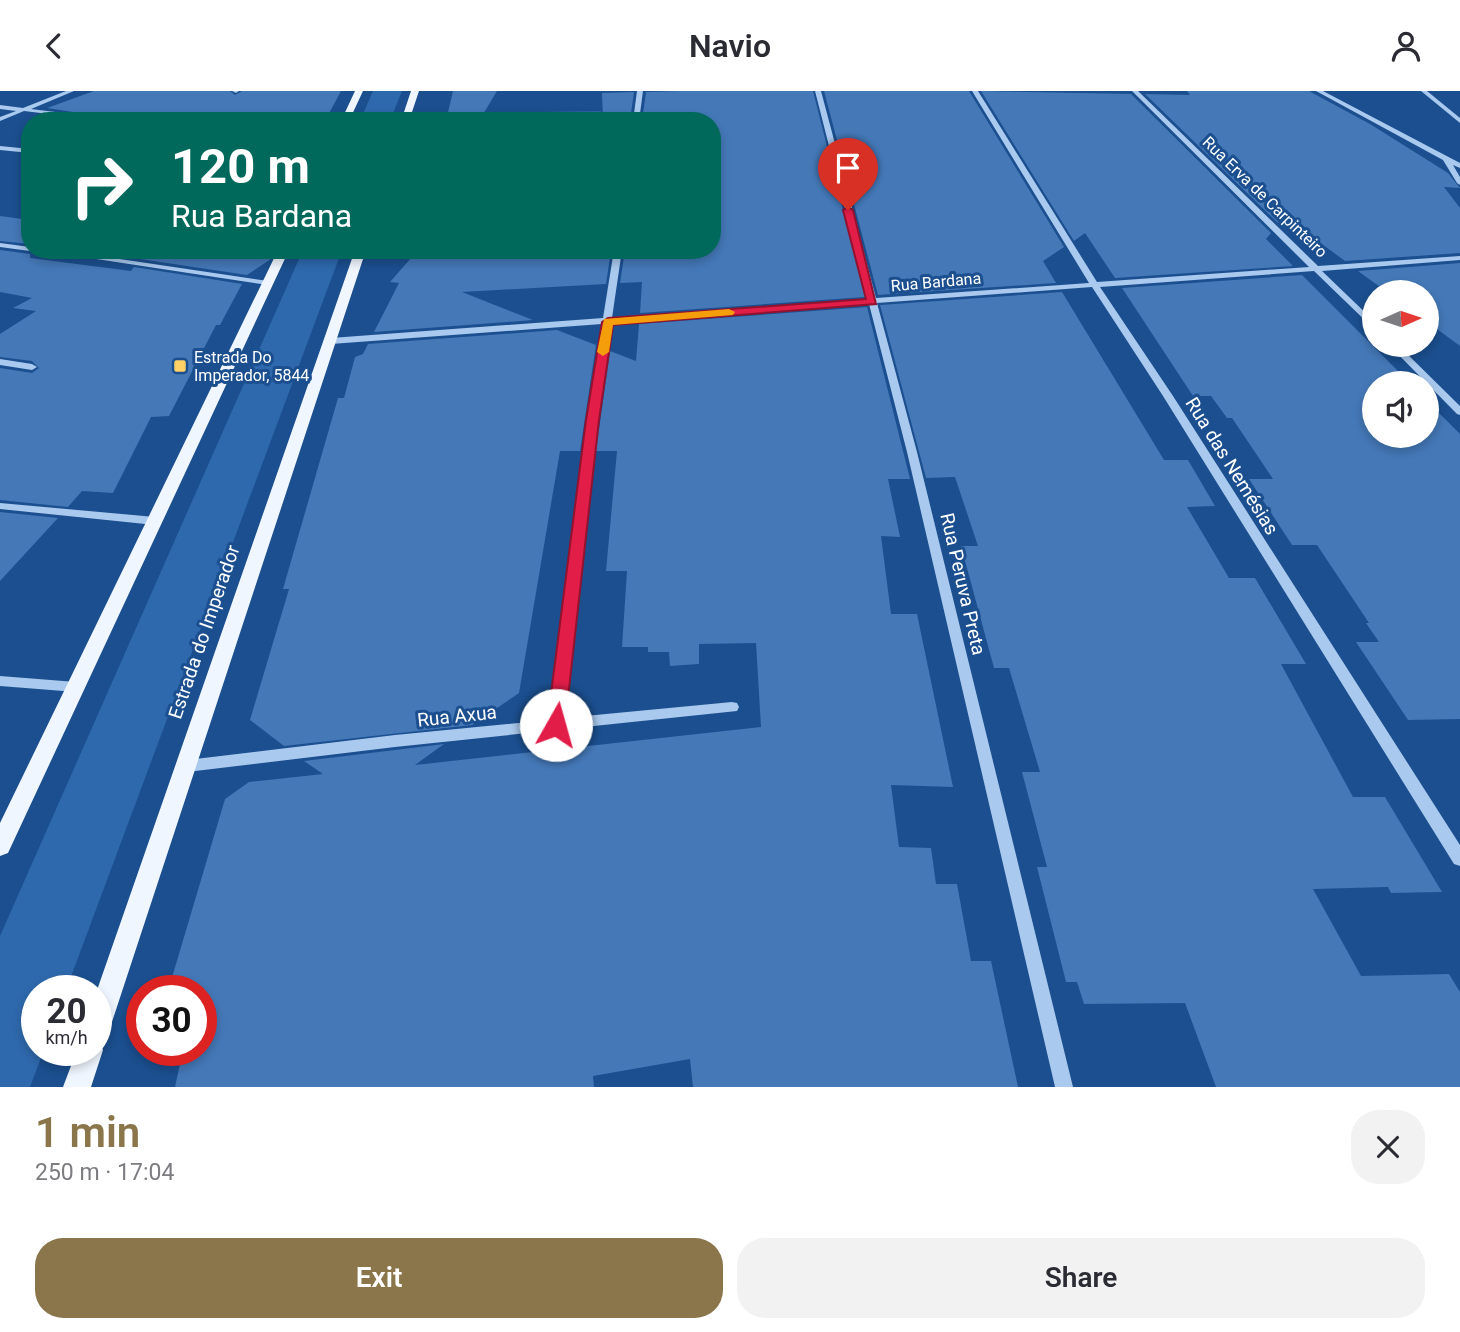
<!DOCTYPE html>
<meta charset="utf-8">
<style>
body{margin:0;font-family:Roboto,sans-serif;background:#f2f2f3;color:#2b2b33;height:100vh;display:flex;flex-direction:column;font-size:26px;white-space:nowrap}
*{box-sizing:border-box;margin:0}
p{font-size:23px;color:#7c7c81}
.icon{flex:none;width:38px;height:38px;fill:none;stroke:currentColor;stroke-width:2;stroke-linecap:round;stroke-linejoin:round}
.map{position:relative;height:996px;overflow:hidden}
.sheet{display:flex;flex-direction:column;background:#fff;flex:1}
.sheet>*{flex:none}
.top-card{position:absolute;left:21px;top:21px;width:700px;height:147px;border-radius:28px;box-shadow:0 4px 10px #0003;background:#00695c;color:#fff;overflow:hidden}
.needle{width:46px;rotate:87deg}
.fabs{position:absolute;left:1362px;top:189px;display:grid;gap:14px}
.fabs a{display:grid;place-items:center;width:77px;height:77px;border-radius:50%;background:#fff;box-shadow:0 4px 10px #0003;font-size:35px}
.speed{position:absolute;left:21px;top:884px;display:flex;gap:14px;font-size:35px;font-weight:700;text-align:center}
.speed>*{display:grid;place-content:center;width:91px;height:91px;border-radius:50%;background:#fff;box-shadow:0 4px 10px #0003;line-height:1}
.speed small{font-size:18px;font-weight:400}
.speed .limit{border:10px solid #d22;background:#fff;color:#111}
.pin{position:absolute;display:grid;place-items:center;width:60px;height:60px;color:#fff;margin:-72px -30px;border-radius:50% 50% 50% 0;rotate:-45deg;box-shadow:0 0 7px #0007}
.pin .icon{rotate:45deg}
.me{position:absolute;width:77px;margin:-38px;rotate:7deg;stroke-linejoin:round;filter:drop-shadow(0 0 5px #0008)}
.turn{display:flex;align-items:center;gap:24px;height:147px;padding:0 35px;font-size:32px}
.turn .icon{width:91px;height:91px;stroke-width:2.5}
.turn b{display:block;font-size:49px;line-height:60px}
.round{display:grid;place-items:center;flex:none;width:74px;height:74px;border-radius:28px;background:#f2f2f3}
.headline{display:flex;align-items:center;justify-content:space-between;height:119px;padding:0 35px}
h1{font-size:42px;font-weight:600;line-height:52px;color:#8a764a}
.button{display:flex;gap:14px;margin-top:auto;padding:14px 35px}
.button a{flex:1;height:80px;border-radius:28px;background:#8a764a;color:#fff;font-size:28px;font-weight:600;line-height:80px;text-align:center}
.button a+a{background:#f2f2f3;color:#2b2b33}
header{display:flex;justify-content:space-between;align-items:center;height:91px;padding:0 35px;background:#fff;font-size:32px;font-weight:600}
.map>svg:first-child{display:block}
</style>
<header><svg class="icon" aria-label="back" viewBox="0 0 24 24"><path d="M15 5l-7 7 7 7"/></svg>Navio<svg class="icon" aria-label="person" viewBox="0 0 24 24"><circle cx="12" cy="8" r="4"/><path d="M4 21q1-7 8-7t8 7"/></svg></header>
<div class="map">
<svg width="1460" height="996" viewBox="0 0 1460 996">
<rect width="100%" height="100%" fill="#1b4f8f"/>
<path fill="#2e69ad" d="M373 0H402L390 30H360Z
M601 20 600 30H542L544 21Z
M303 159H342L66 899 37 900V959H44L30 996H0V845Z"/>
<path fill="#4478b7" d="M94 0H230L235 4 242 0H341L325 30H130L47 17Z
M453 0H497L479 30H446Z
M679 0H813L865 206 640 222 642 191 620 192 625 159H712V30H642L646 1Z
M824 0H969L1064 156 1043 170 1056 192 878 204Z
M981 0 1131 3 1271 142 1266 148 1293 175 1115 187 1085 142 1074 150Z
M1187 0H1309L1370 33 1448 82 1460 97 1444 96 1460 117V162L1345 170 1285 126 1279 133 1145 3 1190 4Z
M634 1 630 30H603L602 2Z
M0 125 30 129V153L0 150Z
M0 159 30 163V167L131 180 134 176 242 193 220 234H216L169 325 151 326 113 402 82 400 68 416 0 409V277L32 282 39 277 32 270 0 266V243L36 220 13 217 32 207 0 201Z
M146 159H275L271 168 247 184 140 168Z
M418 159H611L606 193 462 201 533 229 374 241 399 192 390 191Z
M1460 172V255L1426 230V201H1387L1358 180Z
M1302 184 1410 292H1374V345H1426V309L1460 343V628L1408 629 1356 551H1379L1366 532H1369L1317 454H1292L1249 388H1273L1232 327H1227L1211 305H1193L1122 197Z
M1062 201 1164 369H1188L1215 415 1187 416 1229 487H1255L1306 573H1281L1353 706H1385L1442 801 1391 802 1388 796 1313 798 1361 885 1449 883 1460 901V996H1216L1185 912 1084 913 1077 891H1066L1037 776H1047L1022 681H1040L1009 577H994L961 455H978L955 386 926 387 880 214Z
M867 216 910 388H888L900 446 881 445 891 523H917L953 696 891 694 899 756 931 757 936 793H957L971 870H991L1018 996H693L690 968 593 985 594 996H175L183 959H201V900H168L225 708 249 691 323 683 304 670 395 659 444 653 415 674 761 636 756 552 699 553V573L670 575 669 561H648V556H622L627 480H606L617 360H596L610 260 636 270 639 233Z
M557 239 596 254 580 360H560L519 602 472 634 284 655 250 629 289 498H283L338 307H344L355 266 363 263 368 253Z
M0 421 58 427 0 490Z"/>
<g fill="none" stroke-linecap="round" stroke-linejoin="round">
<path fill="#a9c9ee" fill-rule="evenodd" d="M66 0H74L31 18 128 30H107L24 20 0 30V26L16 20 0 18V14L23 17Z
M232 0H239L236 2Z
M637 0H643L639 30H633Z
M815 0H821L876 207 1089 192 972 0H978L1097 191 1309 176 1132 0H1138L1318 175 1460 165V169L1322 180 1374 230V238L1314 180 1100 196 1173 305 1460 754V775L1454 773 1163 305 1092 196 877 212 917 361 1073 996H1055L907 361 869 213 611 232 597 329 564 627 732 611 737 612 739 616 737 620 395 656 187 681 182 679 180 675 182 671 187 669 395 644 549 629 587 329 602 233 331 253 327 250 331 247 603 227 614 159H622L612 227 868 208Z
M1316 0H1323L1460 72V77L1453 74 1460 86V94L1457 92 1443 69Z
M1421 0H1427L1460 27V32Z
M0 55 30 58V62L0 59Z
M0 152 30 156V159H33L30 160 0 156Z
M37 159H59L268 190 272 192 268 194Z
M1389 254H1398L1460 315V324L1457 323Z
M0 268 32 273 37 276 32 279 0 274Z
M0 412 155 426 161 430 155 434 0 418Z
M0 585 76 591 81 592 83 596 81 600 76 601 0 595Z"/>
<path fill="#f0f6ff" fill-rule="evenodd" d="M355 0H363L349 30H341Z
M411 0H419L409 30H401Z
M278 159H289L8 762 0 765V732Z
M355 159H366L109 940 105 949 100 951 103 959 91 996H63L77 959H96V902Z"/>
</g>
<path fill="#e11d48" stroke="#92132f" stroke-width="2" d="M848 116 853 119 876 213 613 234 599 329 565 634 562 639 556 641 549 639 547 634 586 329 602 231 608 227 866 208 843 119Z"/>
<path fill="#f59e0b" d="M729 218 735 221 733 224 613 234 609 261 603 265 597 261 604 228Z"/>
<rect fill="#ffd166" stroke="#1b4f8f" stroke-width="2.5" x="173" y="268" width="14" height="14" rx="3.5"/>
<g text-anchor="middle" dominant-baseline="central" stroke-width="6" stroke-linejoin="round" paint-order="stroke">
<g font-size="16" fill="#fff" stroke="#1b4f8f">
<text transform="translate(1265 106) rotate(44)">Rua Erva de Carpinteiro</text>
<text transform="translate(936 191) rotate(-5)">Rua Bardana</text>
</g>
<g font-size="16" fill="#fff" stroke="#1b4f8f" text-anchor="start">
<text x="194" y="266">Estrada Do<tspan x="194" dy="18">Imperador, 5844</tspan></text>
</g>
<g font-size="19" fill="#fff" stroke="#1b4f8f">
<text transform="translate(1232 375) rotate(58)">Rua das Nemésias</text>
<text transform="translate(963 493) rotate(77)">Rua Peruva Preta</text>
<text transform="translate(204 541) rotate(-71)">Estrada do Imperador</text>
<text transform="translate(457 625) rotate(-6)">Rua Axua</text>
</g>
</g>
</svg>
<div class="fabs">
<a><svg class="needle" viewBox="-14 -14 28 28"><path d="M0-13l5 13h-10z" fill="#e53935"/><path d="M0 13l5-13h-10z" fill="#7c7c81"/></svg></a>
<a><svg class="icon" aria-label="sound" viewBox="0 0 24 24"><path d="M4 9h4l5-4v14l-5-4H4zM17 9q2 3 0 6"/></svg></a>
</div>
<div class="speed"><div>20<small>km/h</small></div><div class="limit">30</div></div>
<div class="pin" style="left:848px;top:119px;background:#d93025"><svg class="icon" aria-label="arrive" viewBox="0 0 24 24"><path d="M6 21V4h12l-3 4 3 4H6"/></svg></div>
<svg class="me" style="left:556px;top:634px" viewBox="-20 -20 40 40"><circle r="19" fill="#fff"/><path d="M0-13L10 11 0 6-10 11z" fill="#e11d48"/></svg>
<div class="top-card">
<div class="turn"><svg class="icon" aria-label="right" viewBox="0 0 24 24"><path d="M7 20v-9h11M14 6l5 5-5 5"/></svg><div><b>120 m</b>Rua Bardana</div></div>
</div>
</div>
<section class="sheet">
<div class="headline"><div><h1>1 min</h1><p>250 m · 17:04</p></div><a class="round"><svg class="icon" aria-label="close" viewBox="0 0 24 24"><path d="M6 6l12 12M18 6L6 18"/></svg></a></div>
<div class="button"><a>Exit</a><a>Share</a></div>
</section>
